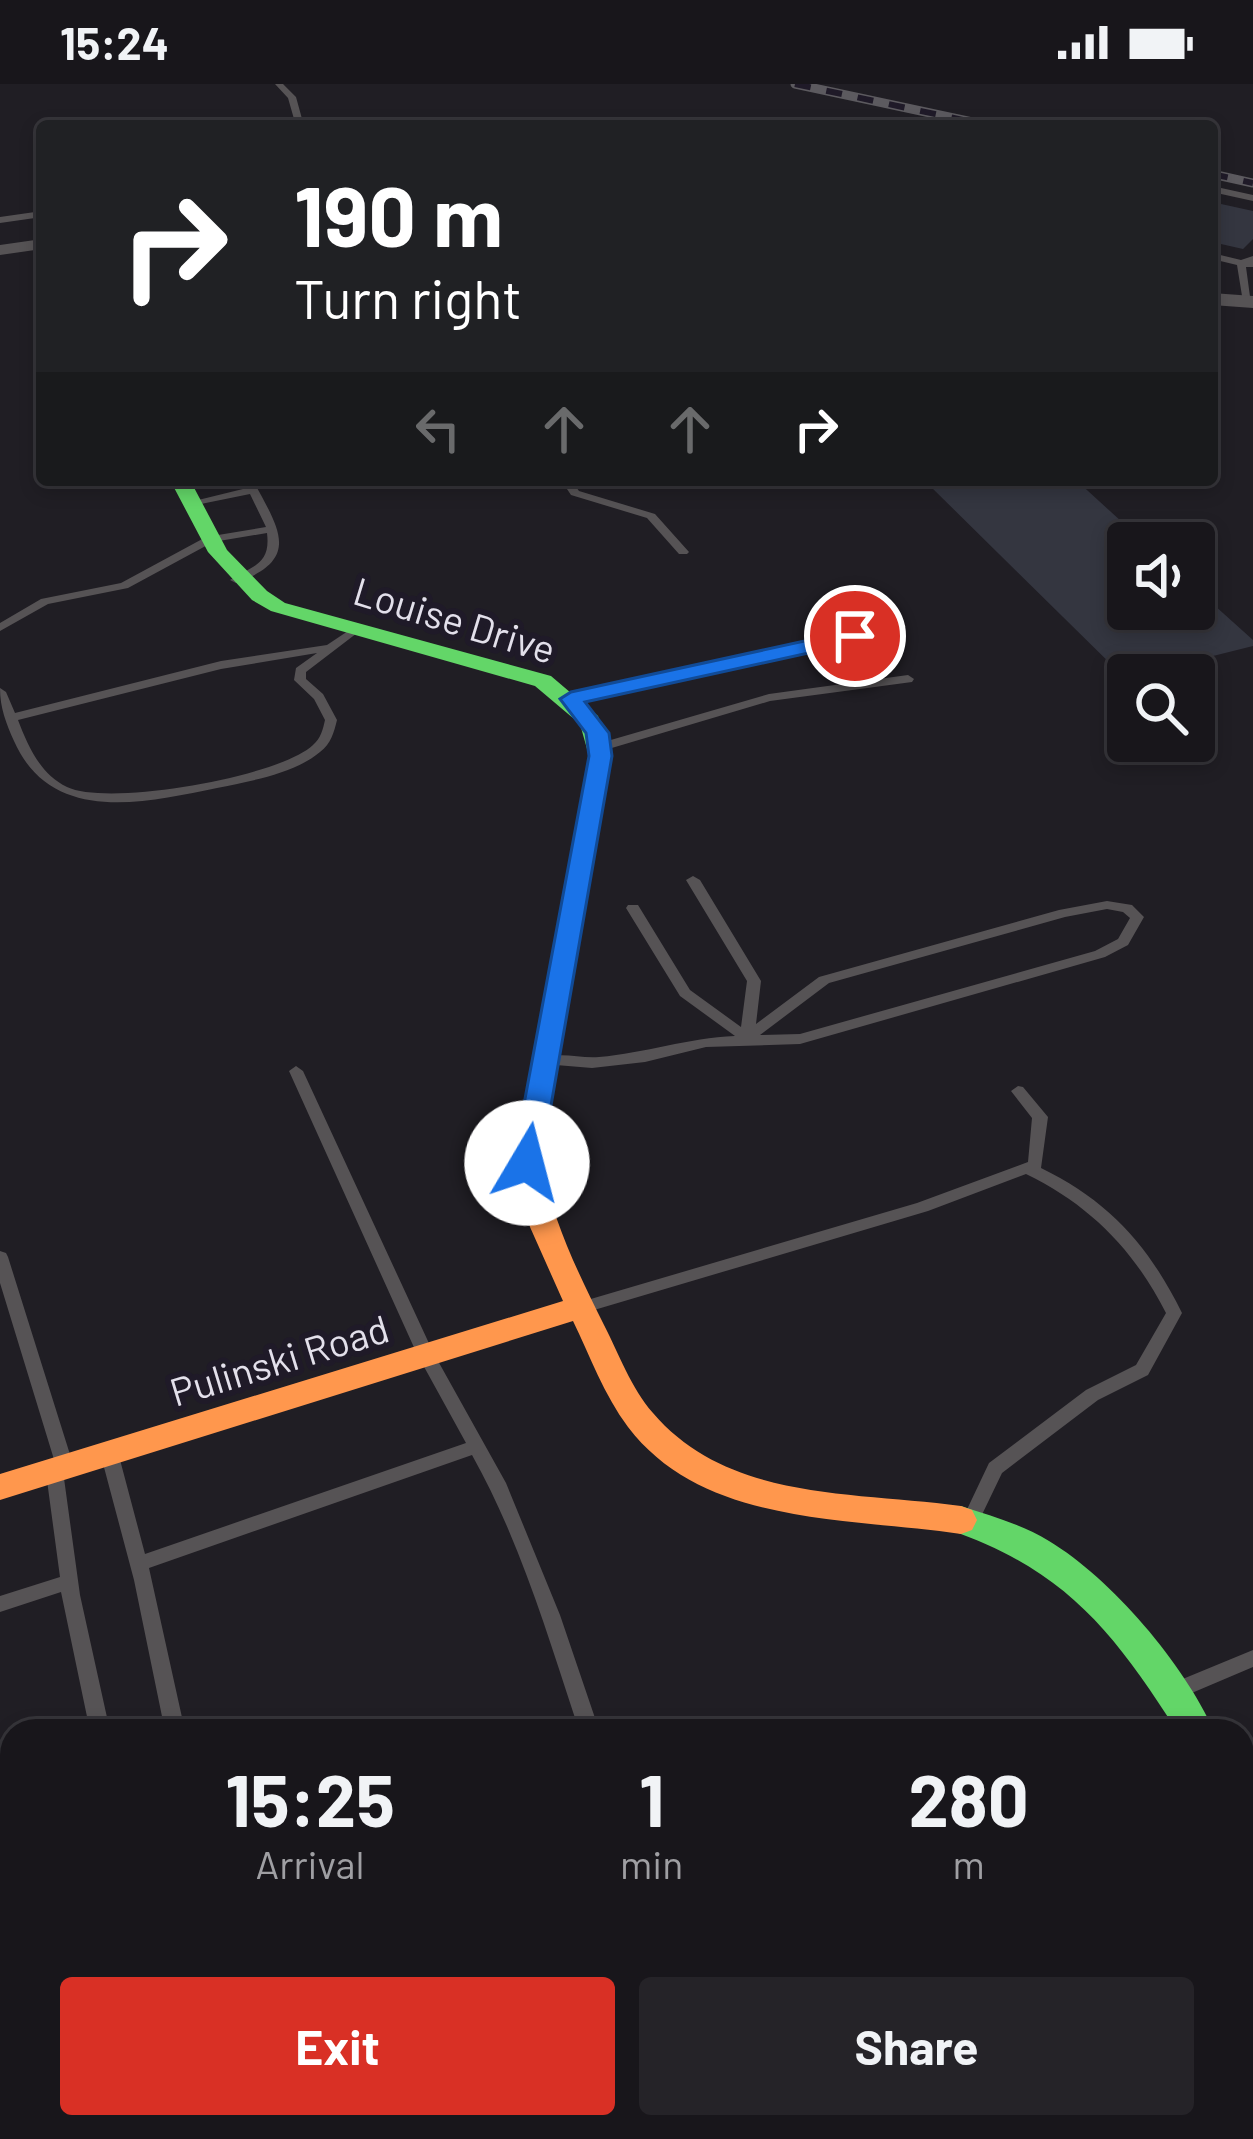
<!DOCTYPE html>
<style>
body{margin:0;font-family:Barlow,sans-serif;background:#252328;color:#f1f3f6;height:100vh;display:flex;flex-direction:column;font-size:45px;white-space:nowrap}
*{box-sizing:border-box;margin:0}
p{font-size:39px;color:#9f9fa3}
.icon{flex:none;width:66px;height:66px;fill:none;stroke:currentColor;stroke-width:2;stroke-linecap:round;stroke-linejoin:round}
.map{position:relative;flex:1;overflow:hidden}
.details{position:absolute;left:0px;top:1635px;width:1254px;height:420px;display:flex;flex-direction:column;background:#18161b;border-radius:36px 36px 0 0;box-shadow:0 6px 18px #0003,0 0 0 3px #36353a}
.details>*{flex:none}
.guide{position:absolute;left:36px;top:36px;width:1182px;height:366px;border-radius:12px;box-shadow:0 6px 18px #0003,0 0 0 3px #36353a;background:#202124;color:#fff;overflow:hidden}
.controls{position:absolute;left:1107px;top:438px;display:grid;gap:24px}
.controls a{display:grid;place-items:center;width:108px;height:108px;border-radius:12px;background:#18161b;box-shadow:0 6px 18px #0003,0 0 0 3px #36353a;font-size:60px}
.pin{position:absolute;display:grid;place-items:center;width:102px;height:102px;color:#fff;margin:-51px;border:6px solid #fff;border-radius:50%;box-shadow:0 3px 12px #0007}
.me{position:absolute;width:132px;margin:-66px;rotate:8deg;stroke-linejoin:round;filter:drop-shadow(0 0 9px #0008)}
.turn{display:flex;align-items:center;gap:42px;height:252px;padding:0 60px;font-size:54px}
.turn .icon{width:156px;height:156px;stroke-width:2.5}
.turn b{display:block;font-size:84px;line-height:102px}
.lanes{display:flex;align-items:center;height:114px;padding:0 60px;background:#0003;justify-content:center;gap:60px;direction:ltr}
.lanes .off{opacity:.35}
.eta{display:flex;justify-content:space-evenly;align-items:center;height:204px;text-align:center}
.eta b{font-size:72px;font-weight:700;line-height:84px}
.primary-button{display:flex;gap:24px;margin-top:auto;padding:24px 60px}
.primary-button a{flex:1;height:138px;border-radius:12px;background:#d93025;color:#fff;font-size:48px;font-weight:700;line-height:138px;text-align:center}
.primary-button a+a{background:#252328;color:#f1f3f6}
.status{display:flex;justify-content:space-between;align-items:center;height:84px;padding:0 60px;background:#18161b;direction:ltr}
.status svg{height:33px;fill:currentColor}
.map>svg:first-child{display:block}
</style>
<div class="status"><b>15:24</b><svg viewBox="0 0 49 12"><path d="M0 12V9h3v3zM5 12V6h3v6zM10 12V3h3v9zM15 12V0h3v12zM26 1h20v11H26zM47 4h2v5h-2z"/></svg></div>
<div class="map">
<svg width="1253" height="2055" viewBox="0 0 1253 2055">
<rect width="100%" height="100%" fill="#201e24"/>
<path fill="#343640" d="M1212 118 1253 127V155L1243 165 1212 158Z
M953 396H1076L1145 459H1128V525H1194V503L1253 556V562L1125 594 929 401Z"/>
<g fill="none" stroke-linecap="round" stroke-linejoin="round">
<path fill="#565355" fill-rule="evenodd" d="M275 0H283L296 13 304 42H296L288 14Z
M213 39 216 42H205L206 40Z
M1212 102 1253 111V117L1212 108Z
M42 127V133L0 139V133Z
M1212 169 1241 176 1253 172V183H1246L1251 220 1243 218 1237 181 1212 175Z
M243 396H253C278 444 303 475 236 499L230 496C252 482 271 481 267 449L213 458 128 504 48 520 0 547V539L41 515 121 499 206 453 266 443 250 410 191 422 186 419 247 404Z
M561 396H571L579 407 655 430 689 468 687 470H679L647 434 571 411Z
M900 539 906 542 904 544 571 619 565 615 571 611Z
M357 541 361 542V546L306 588V595L323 610 337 636C334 648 331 660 320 668 294 690 250 697 217 704 144 719 51 741 14 657 6 639 0 624 0 604L6 608 15 629 221 577 327 561ZM317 569 296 584 294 596 314 615 325 636C323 645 321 654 313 661 279 693 109 723 67 703 40 690 28 662 18 636L221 585Z
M908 591 914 595 912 598 770 617 605 666H597L595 663 597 660 769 610Z
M693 792 700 796 761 897 756 940 819 893 1059 826 1107 817 1132 821 1144 833 1128 861 1105 873 800 960 706 963 645 978 592 984 544 980 542 976C556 966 580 975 599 973 645 969 688 954 735 952L680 912 626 824 628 821H638L690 906 741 943 747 897 686 796ZM1107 825 1123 828 1130 834 1118 855 1095 867 800 950 760 951 829 899 1065 833Z
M296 982 303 987 433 1268 506 1399 560 1531 595 1634V1647H575V1634C546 1545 518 1453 472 1371L149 1484 185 1647H165L134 1496 101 1372 104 1367 110 1365 116 1367 119 1372 145 1470 466 1359 417 1270 289 987Z
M1018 1002 1023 1003 1048 1033 1041 1084C1109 1117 1149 1162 1182 1229L1148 1291 1098 1316 1002 1389 977 1441 971 1444 965 1441 962 1436 989 1379 1086 1306 1136 1281 1166 1229C1134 1166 1090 1121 1026 1090L928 1127 584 1229 578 1227 576 1223 578 1219 584 1217 917 1119 1028 1078 1032 1034 1011 1007Z
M0 1167 6 1169 8 1173 73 1380 70 1385 63 1387 80 1511 110 1647H90L61 1508 0 1528V1512L60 1493 46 1389 49 1384 56 1382 0 1199Z
M1253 1566V1583L1180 1614 1173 1611 1170 1605 1173 1599Z
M1253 1874V1894L1242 1898V1878Z
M12 1883V1906L0 1913V1889Z
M1242 1954C1253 1961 1253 1978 1253 1993 1237 1986 1242 1969 1242 1954Z
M844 2043H866L871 2055H849Z"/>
<path fill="#565355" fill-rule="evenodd" d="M42 155V165L0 171V161Z
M1212 209 1253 212V224L1212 221Z
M1242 1698 1253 1703V1753L1242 1748Z
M426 2043H470L474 2055H430Z"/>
<path fill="#63d668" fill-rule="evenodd" d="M170 396H190L227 466 267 507 285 519 551 592 598 632 611 672 560 951H542L538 945 589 672 580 640 535 602 271 527 252 516 208 468Z
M961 1422C991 1432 1021 1440 1049 1457 1112 1495 1184 1580 1214 1647H1177C1113 1547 1065 1486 950 1446L945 1436 950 1426Z"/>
<path fill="#ff974d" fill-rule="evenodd" d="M551 936 564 945 541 1079C553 1137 578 1189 604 1241 619 1270 631 1304 653 1329 729 1418 855 1407 961 1422L972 1426 977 1436 972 1446 961 1450C850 1433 704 1443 628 1343 604 1311 590 1272 573 1237L0 1416V1390L563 1217 530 1143 513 1079 538 945Z"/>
<g stroke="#5c5a5f" stroke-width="9">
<path id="rail" d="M795 0 991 42
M1212 90 1253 99"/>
</g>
<use href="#rail" stroke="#1f1a28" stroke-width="6" stroke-dasharray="16" stroke-linecap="butt"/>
</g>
<path fill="#1a73e8" stroke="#114b97" stroke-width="3" d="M855 546 863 548V557L585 618 609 649 612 672 541 1079 527 1089 517 1086 513 1079 589 672 586 649 560 615 571 608Z"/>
<g text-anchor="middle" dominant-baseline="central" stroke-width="12" stroke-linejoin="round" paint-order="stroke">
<g font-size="39" fill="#e3e0eb" stroke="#1f1a28">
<text transform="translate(455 535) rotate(17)">Louise Drive</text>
<text transform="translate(279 1275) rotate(-17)">Pulinski Road</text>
</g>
</g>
</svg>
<div class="controls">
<a><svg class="icon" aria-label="sound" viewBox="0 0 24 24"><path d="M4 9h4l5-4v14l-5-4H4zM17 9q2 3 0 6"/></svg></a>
<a><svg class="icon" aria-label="search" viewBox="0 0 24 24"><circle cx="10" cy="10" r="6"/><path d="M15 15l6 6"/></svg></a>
</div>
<div class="pin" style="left:855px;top:552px;background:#d93025"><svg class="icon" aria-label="arrive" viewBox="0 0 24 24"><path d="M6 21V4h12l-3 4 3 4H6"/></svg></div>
<svg class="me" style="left:527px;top:1079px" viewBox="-20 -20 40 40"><circle r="19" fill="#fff"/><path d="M0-13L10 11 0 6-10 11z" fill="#1a73e8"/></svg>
<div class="guide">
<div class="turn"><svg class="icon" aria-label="right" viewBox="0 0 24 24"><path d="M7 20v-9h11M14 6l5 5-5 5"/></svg><div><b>190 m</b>Turn right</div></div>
<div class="lanes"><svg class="icon off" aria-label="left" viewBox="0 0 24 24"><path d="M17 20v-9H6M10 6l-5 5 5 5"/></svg><svg class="icon off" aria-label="ahead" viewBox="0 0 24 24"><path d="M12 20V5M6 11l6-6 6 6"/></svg><svg class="icon off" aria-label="ahead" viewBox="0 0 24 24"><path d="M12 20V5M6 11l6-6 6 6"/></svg><svg class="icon" aria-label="right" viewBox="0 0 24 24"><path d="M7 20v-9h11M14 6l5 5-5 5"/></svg></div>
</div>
<section class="details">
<div class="eta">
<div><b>15:25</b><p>Arrival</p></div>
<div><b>1</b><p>min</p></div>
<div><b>280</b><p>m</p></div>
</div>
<div class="primary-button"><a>Exit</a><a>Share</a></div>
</section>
</div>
